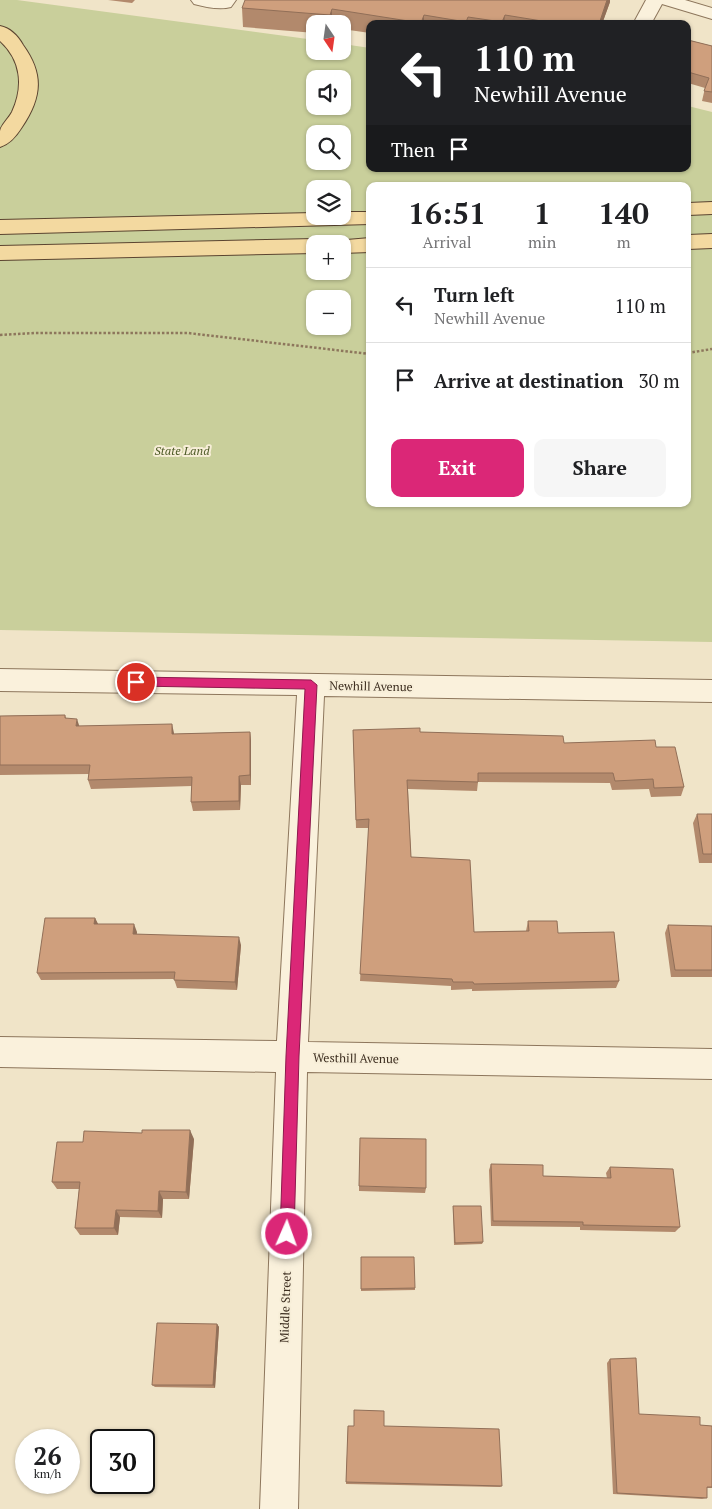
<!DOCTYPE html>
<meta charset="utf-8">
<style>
body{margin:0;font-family:"PT Serif",serif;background:#f6f6f6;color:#202124;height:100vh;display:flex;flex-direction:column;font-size:19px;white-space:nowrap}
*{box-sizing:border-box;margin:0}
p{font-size:16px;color:#757577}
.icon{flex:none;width:28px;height:28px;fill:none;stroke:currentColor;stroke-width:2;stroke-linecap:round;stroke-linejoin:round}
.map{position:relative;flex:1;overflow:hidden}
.panel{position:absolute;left:366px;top:182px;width:325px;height:325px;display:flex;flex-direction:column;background:#fff;border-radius:10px;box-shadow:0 1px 4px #0004}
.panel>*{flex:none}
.top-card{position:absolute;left:366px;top:20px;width:325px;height:152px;border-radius:10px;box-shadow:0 1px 4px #0004;background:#202124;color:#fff;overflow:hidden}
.needle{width:32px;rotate:167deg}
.tools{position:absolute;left:306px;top:15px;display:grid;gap:10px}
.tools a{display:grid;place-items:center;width:45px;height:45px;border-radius:10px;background:#fff;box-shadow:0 1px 4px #0004;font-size:25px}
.speed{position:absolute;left:15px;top:1429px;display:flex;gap:10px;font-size:25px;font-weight:700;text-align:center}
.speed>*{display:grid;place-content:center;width:65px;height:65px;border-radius:50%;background:#fff;box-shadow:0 1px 4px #0004;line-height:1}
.speed small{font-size:12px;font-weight:400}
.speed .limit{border:2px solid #111;border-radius:8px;background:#fff;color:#111}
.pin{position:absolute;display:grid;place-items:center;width:42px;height:42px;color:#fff;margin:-21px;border:2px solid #fff;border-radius:50%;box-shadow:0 1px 5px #0007}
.me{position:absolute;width:55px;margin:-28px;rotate:2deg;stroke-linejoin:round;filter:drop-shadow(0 0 4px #0008)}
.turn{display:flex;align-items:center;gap:18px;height:105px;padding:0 25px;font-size:22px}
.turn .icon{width:65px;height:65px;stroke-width:2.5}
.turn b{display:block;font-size:35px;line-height:42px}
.then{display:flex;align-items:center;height:48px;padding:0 25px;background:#0003;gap:10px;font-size:19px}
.eta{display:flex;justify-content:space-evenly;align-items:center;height:85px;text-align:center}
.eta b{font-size:30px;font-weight:600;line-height:35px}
.action{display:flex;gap:10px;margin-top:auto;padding:10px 25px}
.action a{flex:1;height:58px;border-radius:10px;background:#db2777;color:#fff;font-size:20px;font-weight:600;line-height:58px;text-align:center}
.action a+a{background:#f6f6f6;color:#202124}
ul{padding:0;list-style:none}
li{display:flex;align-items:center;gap:15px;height:75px;padding:0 25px;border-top:1px solid #e0e0e0}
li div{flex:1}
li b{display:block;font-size:19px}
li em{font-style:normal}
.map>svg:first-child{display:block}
</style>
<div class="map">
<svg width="712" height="1509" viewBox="0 0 712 1509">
<rect width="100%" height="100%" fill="#f0e4c8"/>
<path fill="#c9cf9b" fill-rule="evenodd" d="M0 0H17L315 40V51H342L343 44 370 48V169H688V106L712 112V642L0 630ZM315 79H342V106H315ZM315 134H342V161H315ZM370 186H688V504H370ZM315 189H342V216H315ZM315 244H342V271H315ZM315 299H342V326H315Z"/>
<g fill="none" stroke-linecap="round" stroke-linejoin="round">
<g stroke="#8d765c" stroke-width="2">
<path id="minor" d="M191 0H236L231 7C220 10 205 7 194 4Z
M646 0H685L712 8V19L662 4 651 24H633Z
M0 669 712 680V702L324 696 308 1042 712 1049V1079L307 1072 298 1509H260L276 1072 0 1067V1037L277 1041 297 695 0 691Z"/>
</g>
<g stroke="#5b4430" stroke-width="2">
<path id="major" d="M0 26C10 28 18 36 23 45 44 74 42 97 22 127 17 135 10 144 0 147 0 142 0 136 0 131 1 125 9 118 12 112 24 86 21 60 0 41Z
M712 202V214L688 215V203Z
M342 212H370V224L0 234V220L315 213V216H342Z
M712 234V248L688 249V235Z
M370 238V252L342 253V244H333L335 241Z
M315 239 322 241 324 244H315V253L0 260V246Z"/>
</g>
<path stroke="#8d765c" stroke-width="2.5" stroke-dasharray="2.5 2" stroke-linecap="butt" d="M0 335 35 333H188L370 354
M688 353 712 349"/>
<use href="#minor" fill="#faf1dc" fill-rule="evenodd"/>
<use href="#major" fill="#f3d9a0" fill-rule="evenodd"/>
</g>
<path fill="#b2896c" d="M108 0H135L132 3Z
M610 2 602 24H370V33L342 29V24H315V33L243 27 242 8Z
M688 40 712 46V103L702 101 705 88 688 83Z
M65 715 66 718 79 726 174 734 250 732 251 741V785H241L240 810 193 811 191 802 192 786 91 789 88 780 89 774 0 775V716Z
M353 730 420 732 564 743 656 747 684 787 681 796 651 797 649 789 612 790 610 783 478 782 477 791 408 789 411 857 474 932 526 931 528 921 558 933 619 981 616 988 472 991V989L451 990V986L360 981 369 828H356Z
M697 814H712V863H699L693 823Z
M95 918 98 924 137 932 136 934 241 945 237 990 177 988 174 979 41 980 37 973Z
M668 925 712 926V977H671L665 933Z
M194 1139 189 1199H163L162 1218 120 1217 118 1235H80L75 1228 79 1189H57L52 1182 83 1142Z
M491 1164 543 1176 607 1178 606 1173 610 1167 680 1227 675 1232 580 1230V1227L491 1226 489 1170Z
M359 1186 426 1188 425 1193 359 1191Z
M453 1206 483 1242 482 1244 454 1245 453 1209Z
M361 1257 415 1288V1290L361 1291Z
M217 1324 219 1327 215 1388 155 1387 152 1385Z
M610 1359 639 1414 700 1425 712 1426V1488H707V1498L702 1499 613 1494 607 1363Z
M348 1426H384L502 1486 500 1487 346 1484Z"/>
<path fill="#916f58" d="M607 0H610V2L602 24H599Z
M332 9V24H330V15Z
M424 15V24H421V23Z
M505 15 504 24H502V22Z
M77 719 80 728 76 726Z
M172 724 174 733V743L172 734Z
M250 732 251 741V785L250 775Z
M239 776 241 785 240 810 239 801Z
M95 918 99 926 94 924Z
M134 924 137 932 136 942 133 934Z
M239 937 241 945 237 990 235 982Z
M190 1130 194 1139 189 1199 186 1192Z
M159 1191 163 1199 162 1218 158 1211Z
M116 1210 120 1217 118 1235 114 1228Z
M217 1324 219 1327 215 1388 213 1385Z"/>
<path fill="#cf9f7d" stroke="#916f58" d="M245 0H607L599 24H560L505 15 502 22 468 17 466 22 424 15 421 23 332 9 330 15 242 8Z
M688 40 712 46V92L704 91 709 78 688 72Z
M65 715V718L77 719 76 726 172 724V734L250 732V775L239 776V801L191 802 192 777 88 780 90 765H0V716Z
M420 728V732L563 736 564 743 655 740 656 747H675L684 787 654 788 653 779 615 781 613 773H478V782L407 780 411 857 470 860 474 932 529 931 528 921H557L558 933 614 932 619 981 474 984 473 982H453L452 979 360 974 369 819 356 820 353 730Z
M697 814H712V854H703Z
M45 918H95L94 924H134L133 934 239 937 235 982 174 980 175 972 37 973Z
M668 925 712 926V970H675Z
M142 1130H190L186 1192 159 1191 158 1211 116 1210 114 1228H75L80 1182H52L57 1142H83L84 1131 142 1133Z
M360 1138 426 1139V1188L359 1186Z
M491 1164 543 1165V1176L611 1178 610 1167 673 1169 680 1227 583 1225V1222L493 1221Z
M453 1206H481L483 1242 455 1243Z
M361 1257H414L415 1288 361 1289Z
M157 1323 217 1324 213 1385H152Z
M636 1358 639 1414 700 1417V1425L712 1426V1487H707V1498L617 1493 610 1359Z
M354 1410 384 1411V1426L499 1429 502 1486 346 1482 348 1426H354Z"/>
<path fill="#db2777" stroke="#8e194d" d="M136 677 311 680 317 685 299 1056 294 1234 292 1239 287 1241 282 1239 280 1234 286 1056 305 689 136 686 131 682Z"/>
<g text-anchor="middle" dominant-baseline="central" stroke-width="4" stroke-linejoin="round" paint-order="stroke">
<g font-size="12" font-style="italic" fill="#4d5a26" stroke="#f7eed8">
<text x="182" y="450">State Land</text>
</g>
<g font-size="12" fill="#3d2e20" stroke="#f7eed8">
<text transform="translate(371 686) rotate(1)">Newhill Avenue</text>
<text transform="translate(356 1058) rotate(1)">Westhill Avenue</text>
<text transform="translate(285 1307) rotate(-88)">Middle Street</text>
</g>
</g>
</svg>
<div class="tools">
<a><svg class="needle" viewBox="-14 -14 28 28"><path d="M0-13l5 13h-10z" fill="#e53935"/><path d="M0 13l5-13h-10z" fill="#757577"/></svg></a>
<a><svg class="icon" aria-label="sound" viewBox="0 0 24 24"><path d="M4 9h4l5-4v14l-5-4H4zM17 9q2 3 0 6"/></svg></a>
<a><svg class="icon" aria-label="search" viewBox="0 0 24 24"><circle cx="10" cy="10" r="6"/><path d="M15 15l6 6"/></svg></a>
<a><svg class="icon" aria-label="layers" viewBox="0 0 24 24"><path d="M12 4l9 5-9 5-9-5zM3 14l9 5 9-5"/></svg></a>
<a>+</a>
<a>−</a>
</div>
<div class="speed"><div>26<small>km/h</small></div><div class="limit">30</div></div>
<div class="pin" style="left:136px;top:682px;background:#d93025"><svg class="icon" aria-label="arrive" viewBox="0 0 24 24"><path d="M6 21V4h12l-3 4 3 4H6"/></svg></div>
<svg class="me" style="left:287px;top:1234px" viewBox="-20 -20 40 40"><circle r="17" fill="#db2777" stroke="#fff" stroke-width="3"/><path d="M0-11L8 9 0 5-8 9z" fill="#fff"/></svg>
<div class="top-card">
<div class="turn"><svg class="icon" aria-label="left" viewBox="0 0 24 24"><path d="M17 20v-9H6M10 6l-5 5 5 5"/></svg><div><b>110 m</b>Newhill Avenue</div></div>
<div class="then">Then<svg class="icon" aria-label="arrive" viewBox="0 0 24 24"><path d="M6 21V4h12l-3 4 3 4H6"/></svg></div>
</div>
<section class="panel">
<div class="eta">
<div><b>16:51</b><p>Arrival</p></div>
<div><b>1</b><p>min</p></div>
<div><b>140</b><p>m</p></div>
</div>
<ul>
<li><svg class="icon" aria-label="left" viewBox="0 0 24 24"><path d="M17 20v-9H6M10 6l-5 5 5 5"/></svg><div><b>Turn left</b><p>Newhill Avenue</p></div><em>110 m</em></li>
<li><svg class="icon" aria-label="arrive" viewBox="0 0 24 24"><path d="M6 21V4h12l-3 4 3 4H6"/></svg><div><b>Arrive at destination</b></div><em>30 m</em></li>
</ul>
<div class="action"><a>Exit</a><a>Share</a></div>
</section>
</div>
